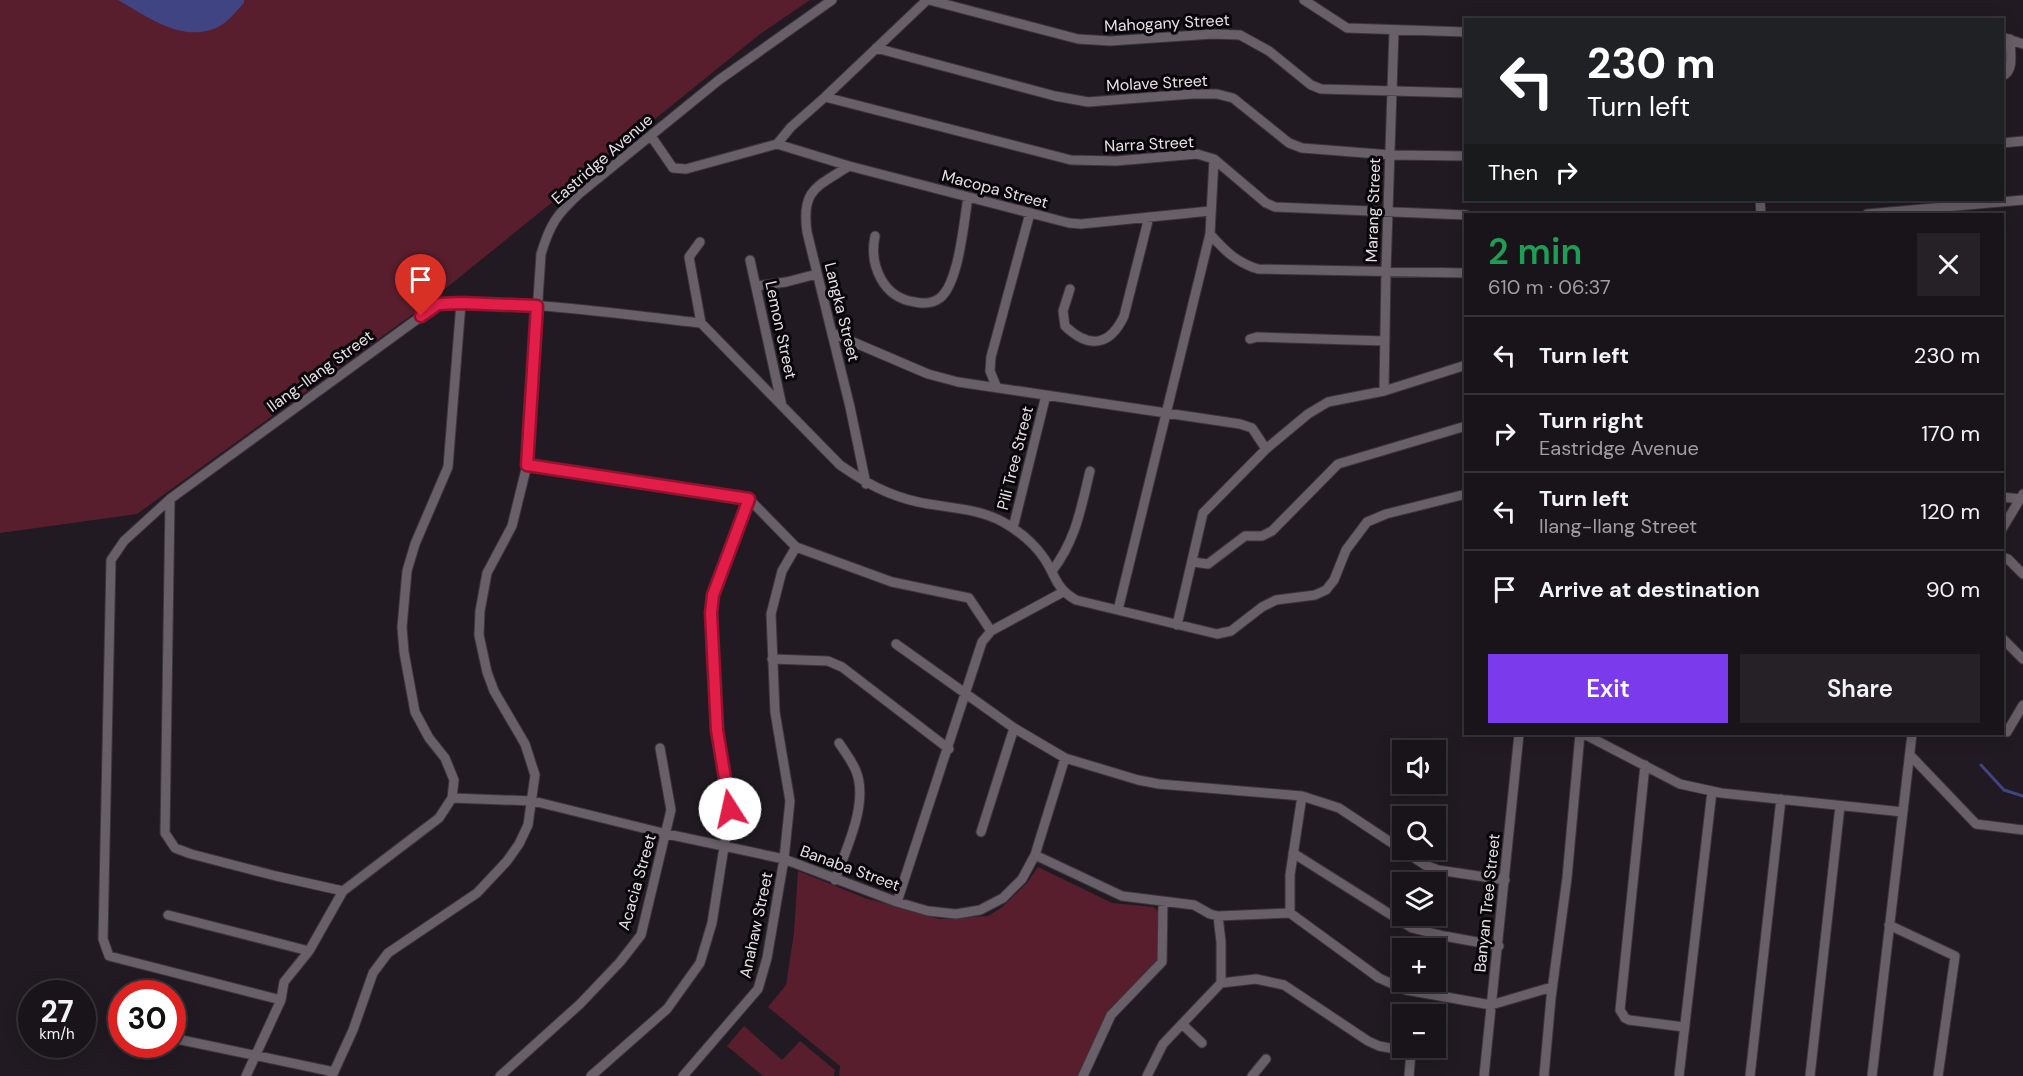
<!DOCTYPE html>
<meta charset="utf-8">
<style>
body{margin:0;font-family:"DM Sans",sans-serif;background:#262127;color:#f1f3f6;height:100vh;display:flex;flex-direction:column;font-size:22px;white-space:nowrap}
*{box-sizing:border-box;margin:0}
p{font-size:20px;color:#9f9ea2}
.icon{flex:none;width:33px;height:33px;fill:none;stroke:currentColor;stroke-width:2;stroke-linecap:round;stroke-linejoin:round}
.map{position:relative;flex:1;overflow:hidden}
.sheet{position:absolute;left:1464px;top:213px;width:540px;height:522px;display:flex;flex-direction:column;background:#19141a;border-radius:0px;box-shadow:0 3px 15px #0003,0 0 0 2px #373339}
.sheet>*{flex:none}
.guide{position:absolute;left:1464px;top:18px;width:540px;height:183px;border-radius:0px;box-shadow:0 3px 15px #0003,0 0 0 2px #373339;background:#202124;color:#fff;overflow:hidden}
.fabs{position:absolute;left:1392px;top:740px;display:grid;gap:12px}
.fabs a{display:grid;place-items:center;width:54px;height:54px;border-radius:0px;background:#19141a;box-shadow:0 3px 15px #0003,0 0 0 2px #373339;font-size:30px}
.speed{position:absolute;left:18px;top:980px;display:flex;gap:12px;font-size:30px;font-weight:700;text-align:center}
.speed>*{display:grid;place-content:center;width:78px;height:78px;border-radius:50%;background:#19141a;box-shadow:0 3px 15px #0003,0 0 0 2px #373339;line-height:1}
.speed small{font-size:15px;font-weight:400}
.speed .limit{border:9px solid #d22;background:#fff;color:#111}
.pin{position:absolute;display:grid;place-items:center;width:51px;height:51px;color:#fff;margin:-62px -26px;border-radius:50% 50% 50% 0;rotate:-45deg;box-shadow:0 0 6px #0007}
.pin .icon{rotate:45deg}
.me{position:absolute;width:66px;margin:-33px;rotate:350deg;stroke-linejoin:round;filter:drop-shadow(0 0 4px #0008)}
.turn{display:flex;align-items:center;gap:21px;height:126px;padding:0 24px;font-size:27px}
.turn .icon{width:78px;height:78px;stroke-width:2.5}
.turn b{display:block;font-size:42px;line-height:51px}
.then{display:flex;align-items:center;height:57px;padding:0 24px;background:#0003;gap:12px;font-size:22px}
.round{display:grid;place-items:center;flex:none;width:63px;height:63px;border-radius:0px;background:#262127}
.headline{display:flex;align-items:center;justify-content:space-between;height:102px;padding:0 24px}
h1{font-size:36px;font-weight:600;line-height:45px;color:#1e9e55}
.cta{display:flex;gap:12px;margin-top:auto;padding:12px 24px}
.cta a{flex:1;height:69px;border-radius:0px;background:#7c3aed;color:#fff;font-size:24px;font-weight:600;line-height:69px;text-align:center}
.cta a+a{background:#262127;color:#f1f3f6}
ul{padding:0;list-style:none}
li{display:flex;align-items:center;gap:18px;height:78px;padding:0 24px;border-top:2px solid #373339}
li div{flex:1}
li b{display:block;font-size:22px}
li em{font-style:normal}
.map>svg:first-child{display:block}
</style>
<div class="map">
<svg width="2023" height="1076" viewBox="0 0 2023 1076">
<rect width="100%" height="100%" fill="#211a22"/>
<path fill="#591e2d" d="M0 0H810L760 34 424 306 137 514 0 533Z
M1038 867 1112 903 1154 907 1158 912 1159 960 1111 1007 1080 1076H839L840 1066 768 1007 786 985 794 933 798 871 865 898 939 919 988 916 1001 908 1027 883Z
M744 1026 782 1060 800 1041 835 1070 834 1076H763L727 1046Z"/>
<path fill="#404483" d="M118 0H244V3C237 10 229 21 220 26 185 45 148 17 118 0Z"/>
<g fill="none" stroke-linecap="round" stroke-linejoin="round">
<path stroke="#404483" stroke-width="3" d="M1981 765 2004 790 2023 796"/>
<g stroke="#3b353c" stroke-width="11">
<path id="minor" d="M929 0 1078 39 1110 41 1213 34 1240 35 1269 51 1311 85 1321 89 1466 93
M1304 0 1347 28 1466 32
M2002 37 2023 44
M876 48 1055 96 1088 102 1192 94H1217L1233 98 1289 143 1302 148 1391 155 1466 156
M2002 76C2015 72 2010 51 2010 39
M825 97 1071 160 1116 161 1197 154 1214 159 1266 203 1275 207 1466 215
M651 136 673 168 686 169 777 144
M2002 143 2023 141
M777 144 849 166 1069 223 1081 224 1210 211
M777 144 791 127 825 97 927 0
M849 166C817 187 801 189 807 232L850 407 866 484
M1760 200 1761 214
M1867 214 2023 200
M1210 234C1224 250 1237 263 1258 269L1466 273
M875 236C869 265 883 298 915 302 924 304 932 304 940 298 959 283 964 221 968 197
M700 242 689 257 701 323
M750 260 782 406
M756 286 786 282 817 274
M1070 289 1063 311 1065 326C1089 349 1110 346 1124 316L1149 217
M832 333 928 374 958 382 1240 424 1252 428 1266 449
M1250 339 1257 337 1385 341
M997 388 990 371 991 357 1030 213
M1384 391 1386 271 1394 30
M527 465 749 499 796 547 892 582 969 598 991 631
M2002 497 2020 499
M170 499 165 833 175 848 191 854 276 876 343 891
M1013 528 1046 395
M2002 529 2023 494
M2002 557 2008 559 2023 574
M1193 562 1208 564 1245 536H1262L1272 531 1338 464 1466 426
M1052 571C1076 540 1081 508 1090 471
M1118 610 1210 234 1214 159
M1177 625 1203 513 1266 449 1308 414 1328 402 1384 391 1466 365
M2002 638 2023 659
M896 644 1014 728 1065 758 1138 780 1159 784 1302 796 1339 808 1425 865 1438 870 1505 880
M772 659 828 661 842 667 949 749
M2002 727 2007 732 2023 705
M1584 734 1680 784 1721 793 1903 812
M1910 755 1976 824 2023 830
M1645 765 1620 1010 1625 1018 1629 1020 1684 1027
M452 798 533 801 667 834 784 859 897 902 928 911 956 914 980 910 1003 898 1022 879 1035 855 1065 758
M981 832 1014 728
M1293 853 1412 928 1444 936 1499 946
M1035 855 1122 896 1194 905 1210 914 1218 916 1290 913 1379 978 1406 990 1491 1005 1552 987
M835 880C846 849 869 803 856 771 852 761 845 752 839 743
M897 902 982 642 991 631 1063 592
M1290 913V875L1302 796
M168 915 309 951
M1889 925 1955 956 1938 1076
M1221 983 1256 979 1284 985 1368 1041 1379 1046 1411 1052 1409 1076
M281 1000 109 956 103 939 111 560 124 541 170 499 438 304C524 299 615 314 701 323L840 465C866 483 887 495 918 502 946 508 978 508 1003 522 1019 531 1033 542 1044 558 1056 576 1055 588 1076 600L1217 634 1231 631 1262 607 1276 600 1315 595 1326 590 1334 580 1346 550 1367 522 1386 514 1466 494
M1182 1024 1202 1043
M119 1026 122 1027
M172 1038 334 1072
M246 1076 281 1000 284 982 309 951 343 891 439 818 452 798 454 780 445 758 429 738 415 712 404 652 402 627 407 571 415 544 448 467 461 303
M332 1076 353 1030 373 973 388 953 477 893 507 861 519 844 528 825 535 775 525 744 494 691 487 672 479 635 480 611 487 573 512 526 527 465 541 254C550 224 557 214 580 193L719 80 832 0
M500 1076 580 1004 620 962 641 935 671 810 660 748
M591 1076 667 1009 700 963 712 923 730 809 717 730 710 613 713 595 749 499
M683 1076 758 989 767 958 784 859 790 801 775 712 771 614 782 571 796 547
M1083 1076 1111 1015 1162 962 1163 902
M1147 1076 1163 1044 1221 983V942L1218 916
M1252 1076 1266 1059
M1484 1076 1519 734
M1544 1076 1551 998 1567 878 1580 734
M1679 1076 1712 791
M1750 1076 1781 799
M1810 1076 1840 806
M1872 1076 1912 734"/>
</g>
<use href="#minor" stroke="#685f69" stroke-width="9"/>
</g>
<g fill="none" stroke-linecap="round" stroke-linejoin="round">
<g stroke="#92132f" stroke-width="15">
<path id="route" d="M421 316 438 304 461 303 537 306 527 465 749 499 713 595 711 613 717 730 730 809"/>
</g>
<use href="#route" stroke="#e11d48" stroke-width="10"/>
</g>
<g text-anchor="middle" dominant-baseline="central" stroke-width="6" stroke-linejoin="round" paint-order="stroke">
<g font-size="16" fill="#e7e1e7" stroke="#090609">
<text transform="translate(1167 23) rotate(-3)">Mahogany Street</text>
<text transform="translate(1157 83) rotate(-3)">Molave Street</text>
<text transform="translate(1149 144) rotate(-3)">Narra Street</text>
<text transform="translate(602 159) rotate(-41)">Eastridge Avenue</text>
<text transform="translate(995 189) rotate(15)">Macopa Street</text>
<text transform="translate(1373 210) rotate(-88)">Marang Street</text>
<text transform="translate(842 312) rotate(76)">Langka Street</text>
<text transform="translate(781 330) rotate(78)">Lemon Street</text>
<text transform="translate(320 371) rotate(-36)">Ilang-Ilang Street</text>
<text transform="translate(1015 458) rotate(-76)">Pili Tree Street</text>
<text transform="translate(850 868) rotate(20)">Banaba Street</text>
<text transform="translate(637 882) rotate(-74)">Acacia Street</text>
<text transform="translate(1487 903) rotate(-84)">Banyan Tree Street</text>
<text transform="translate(756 925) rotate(-78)">Anahaw Street</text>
</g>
</g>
</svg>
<div class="fabs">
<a><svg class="icon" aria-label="sound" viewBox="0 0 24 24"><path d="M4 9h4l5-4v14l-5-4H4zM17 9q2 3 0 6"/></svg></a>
<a><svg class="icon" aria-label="search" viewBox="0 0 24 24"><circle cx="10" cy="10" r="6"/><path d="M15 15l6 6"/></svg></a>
<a><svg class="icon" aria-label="layers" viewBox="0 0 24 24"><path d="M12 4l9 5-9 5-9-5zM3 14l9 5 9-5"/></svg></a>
<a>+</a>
<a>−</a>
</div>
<div class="speed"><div>27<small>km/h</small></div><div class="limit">30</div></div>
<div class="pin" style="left:421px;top:316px;background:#d93025"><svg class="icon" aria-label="arrive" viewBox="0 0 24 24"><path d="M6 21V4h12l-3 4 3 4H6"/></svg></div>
<svg class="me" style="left:730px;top:809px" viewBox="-20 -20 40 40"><circle r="19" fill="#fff"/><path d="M0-13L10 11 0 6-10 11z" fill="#e11d48"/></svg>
<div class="guide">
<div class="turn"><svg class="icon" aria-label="left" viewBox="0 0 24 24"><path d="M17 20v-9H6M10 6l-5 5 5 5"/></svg><div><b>230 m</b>Turn left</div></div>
<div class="then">Then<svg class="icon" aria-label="right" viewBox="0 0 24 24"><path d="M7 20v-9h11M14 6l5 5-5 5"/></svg></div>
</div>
<section class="sheet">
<div class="headline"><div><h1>2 min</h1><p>610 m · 06:37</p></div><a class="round"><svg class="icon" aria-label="close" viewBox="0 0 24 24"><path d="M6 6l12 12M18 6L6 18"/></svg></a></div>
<ul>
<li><svg class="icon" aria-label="left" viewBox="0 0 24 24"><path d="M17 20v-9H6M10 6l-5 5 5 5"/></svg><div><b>Turn left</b></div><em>230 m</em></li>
<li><svg class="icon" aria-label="right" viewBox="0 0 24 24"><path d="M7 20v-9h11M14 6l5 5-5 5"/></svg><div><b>Turn right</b><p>Eastridge Avenue</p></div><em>170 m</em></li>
<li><svg class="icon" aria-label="left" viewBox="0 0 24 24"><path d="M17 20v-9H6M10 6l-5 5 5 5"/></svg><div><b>Turn left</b><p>Ilang-Ilang Street</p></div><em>120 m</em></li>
<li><svg class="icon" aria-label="arrive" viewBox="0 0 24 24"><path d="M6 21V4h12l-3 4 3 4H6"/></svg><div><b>Arrive at destination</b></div><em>90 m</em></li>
</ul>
<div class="cta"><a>Exit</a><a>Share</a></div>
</section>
</div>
